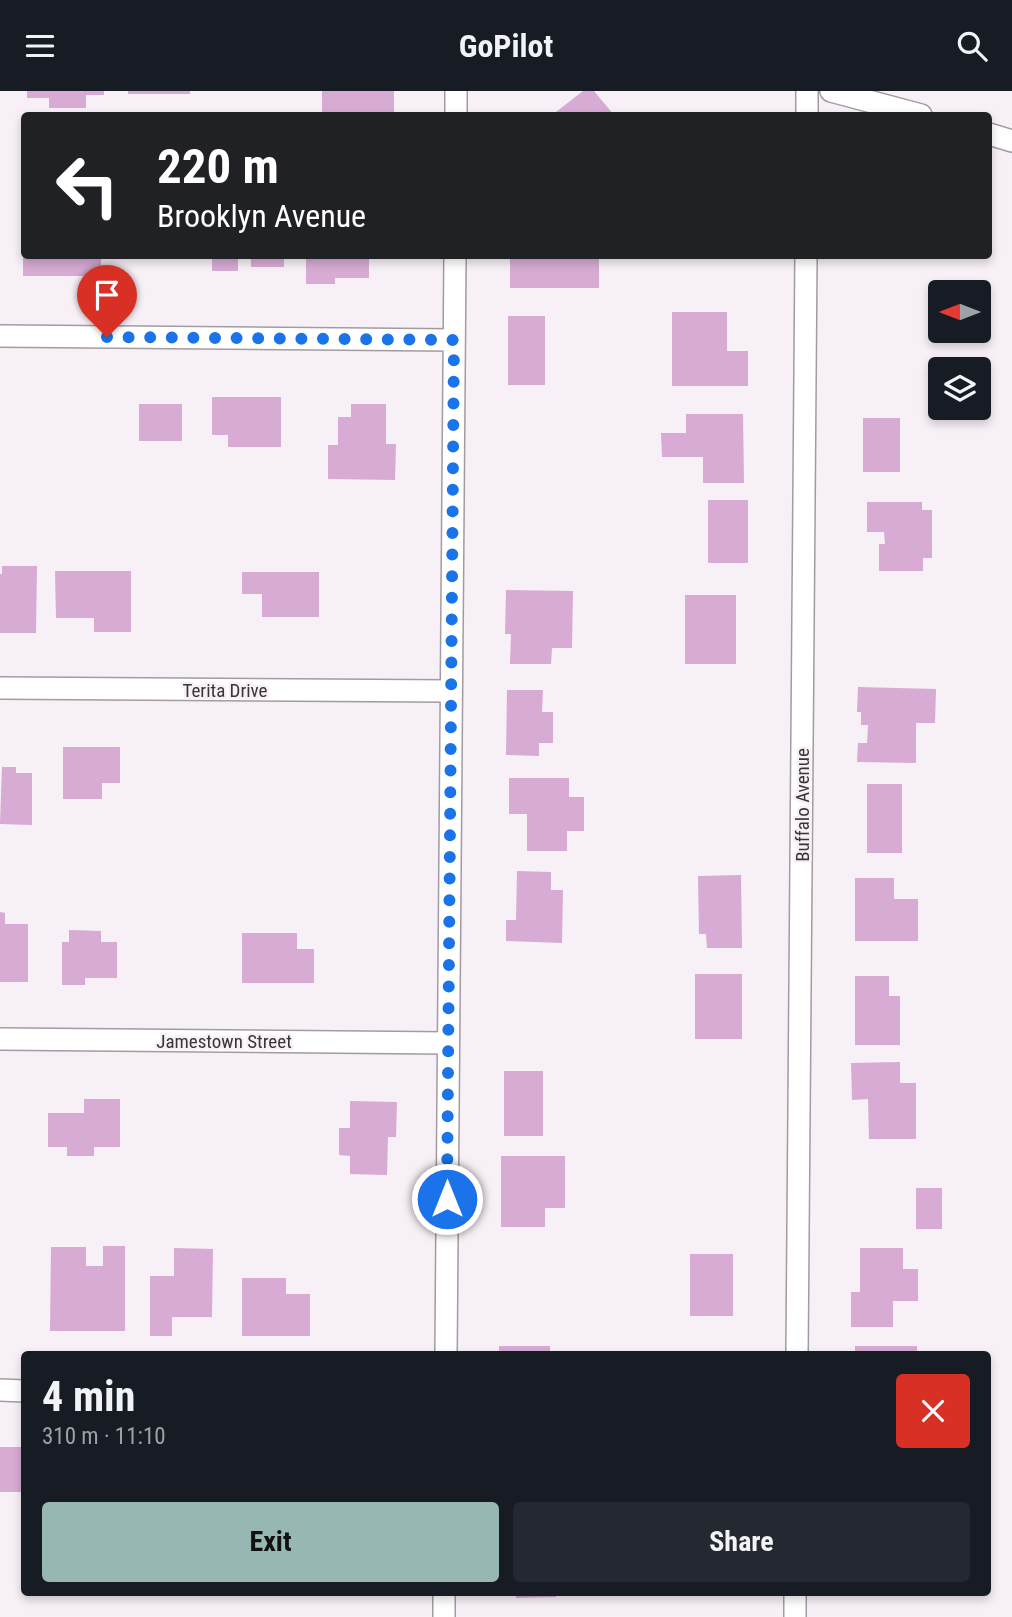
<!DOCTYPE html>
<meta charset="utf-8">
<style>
body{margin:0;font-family:"Roboto Condensed",sans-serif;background:#242831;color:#f1f3f6;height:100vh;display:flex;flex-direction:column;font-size:26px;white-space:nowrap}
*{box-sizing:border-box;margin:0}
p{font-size:23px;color:#9ea1a6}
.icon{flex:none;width:38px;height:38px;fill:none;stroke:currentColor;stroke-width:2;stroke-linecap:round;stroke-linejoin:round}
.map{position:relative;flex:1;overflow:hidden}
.side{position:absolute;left:21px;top:1260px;width:970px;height:245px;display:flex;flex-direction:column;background:#171b24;border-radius:7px;box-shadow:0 4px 10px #0003}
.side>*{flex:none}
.hud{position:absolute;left:21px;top:21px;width:971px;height:147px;border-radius:7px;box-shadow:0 4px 10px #0003;background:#202124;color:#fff;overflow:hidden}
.needle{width:46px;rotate:270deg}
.buttons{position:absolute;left:928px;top:189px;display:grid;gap:14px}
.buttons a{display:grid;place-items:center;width:63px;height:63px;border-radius:7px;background:#171b24;box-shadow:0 4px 10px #0003;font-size:35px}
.pin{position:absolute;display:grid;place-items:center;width:60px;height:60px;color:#fff;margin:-72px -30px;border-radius:50% 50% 50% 0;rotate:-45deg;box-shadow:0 0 7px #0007}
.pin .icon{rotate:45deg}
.me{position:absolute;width:77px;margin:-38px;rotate:0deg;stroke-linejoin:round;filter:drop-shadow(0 0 5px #0008)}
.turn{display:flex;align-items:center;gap:24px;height:147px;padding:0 21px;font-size:32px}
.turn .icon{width:91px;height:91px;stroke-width:2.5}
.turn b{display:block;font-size:49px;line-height:60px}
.round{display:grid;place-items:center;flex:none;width:74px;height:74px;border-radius:7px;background:#242831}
.summary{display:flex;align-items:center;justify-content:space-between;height:119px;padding:0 21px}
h1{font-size:42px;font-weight:700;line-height:52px}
.action{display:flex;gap:14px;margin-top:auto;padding:14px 21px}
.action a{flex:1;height:80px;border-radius:7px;background:#97b7b3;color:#111;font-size:28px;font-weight:700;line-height:80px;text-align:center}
.action a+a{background:#242831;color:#f1f3f6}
header{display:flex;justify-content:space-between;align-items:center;height:91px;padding:0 21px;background:#171b24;font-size:32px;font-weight:700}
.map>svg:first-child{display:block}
</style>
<header><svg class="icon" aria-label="menu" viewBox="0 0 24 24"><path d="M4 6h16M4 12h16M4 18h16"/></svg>GoPilot<svg class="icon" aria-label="search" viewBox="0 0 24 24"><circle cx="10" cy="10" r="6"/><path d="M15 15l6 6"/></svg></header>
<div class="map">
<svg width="1012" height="1526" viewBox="0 0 1012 1526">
<rect width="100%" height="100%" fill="#f7f0f6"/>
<path fill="#d7abd4" d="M27 0H104V4H86V17H49V7H27Z
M128 0H190V3H128Z
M322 0H394V24H322Z
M583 0H594L614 24H552Z
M23 164H101V185H23Z
M212 164H284V176H251V167L238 168V180H212Z
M306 164H369V187H335V193H306Z
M510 164H599V197H510Z
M672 221H727V260H748V295H672Z
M508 225H545V294H508Z
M212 306H281V356H228V344H212Z
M139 313H182V350H139Z
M351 313H386V353H396L395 389 328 388V354H338V326H351Z
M686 323H743L744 392H703V366H662L661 342H686Z
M863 327H900V381H863Z
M708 409H748V472H708Z
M867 411H922V419H932V467H923V480H879V453H885L884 441H867Z
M2 475H37L36 542H0V483H2Z
M55 480H131V541H94V527H56Z
M242 481H319V526H262V503H242Z
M506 499 573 500 572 557H552L551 573H510L511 543H505Z
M685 504H736V573H685Z
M858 596 936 598 935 632H916V672L857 671 858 652H867L868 634H861V621H857Z
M507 599H543L542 621H553V652H539V665L506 664Z
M63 656H120V692H102V708H63Z
M2 676H16V682H32V734L0 733Z
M509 687H569V706H584V740H567V760H527V723H509Z
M867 693H902V762H867Z
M517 780 551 781V799H563L562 852 506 850V829H516Z
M741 784 742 857H707L706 843H699L698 785Z
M855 787H894V808H918V850H855Z
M0 821 5 822V833H28V891H0Z
M69 839 101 840V851H117V887H85V894H62V851H69Z
M242 842H297V858H314V892H242Z
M695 883H742V948H695Z
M855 885H889V905H900V954H855Z
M900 971V992H916V1048H869L868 1008 852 1009 851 972Z
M504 980H543V1045H504Z
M84 1008H120V1056H94V1065H67V1056H48V1022H84Z
M350 1010 397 1011 396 1046H388L387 1084 350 1083V1065L339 1064V1037H350Z
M501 1065H565V1117H545V1136H501Z
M916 1097H942V1138H916Z
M103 1155H125V1240H50L51 1156H86V1175H103Z
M174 1157 213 1158 212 1226H172V1245H150V1185H174Z
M860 1157H903V1178H918V1210H893V1236H851V1201H860Z
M690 1163H733V1225H690Z
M242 1187H286V1203H310V1245H242Z
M499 1255H550V1264H499Z
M855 1255H917V1264H855Z
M689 1260H737V1264H689Z
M0 1356H24V1401H0Z
M516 1502H556V1506L516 1507Z"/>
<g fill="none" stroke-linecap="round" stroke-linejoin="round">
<g stroke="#a29ba1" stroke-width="24">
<path id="minor" d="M831 0 921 24
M456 24V0
M807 24V0
M989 43 1012 50
M0 245 454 249
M0 597 451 600
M0 948 448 952
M446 1264 455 164
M797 1264 806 164
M0 1299 24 1300
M444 1526V1502
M795 1526V1502"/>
</g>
<use href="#minor" stroke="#fff" stroke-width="21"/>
</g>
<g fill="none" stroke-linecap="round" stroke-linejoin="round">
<path stroke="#1a73e8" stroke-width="12" stroke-dasharray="0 21.6" d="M107 246 454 249 447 1108"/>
</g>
<g text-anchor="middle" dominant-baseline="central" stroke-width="5" stroke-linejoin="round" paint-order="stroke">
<g font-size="19" fill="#383538" stroke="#f7f0f6">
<text x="225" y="599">Terita Drive</text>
<text transform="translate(802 714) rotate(-90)">Buffalo Avenue</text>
<text x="224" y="950">Jamestown Street</text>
</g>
</g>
</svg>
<div class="buttons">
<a><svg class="needle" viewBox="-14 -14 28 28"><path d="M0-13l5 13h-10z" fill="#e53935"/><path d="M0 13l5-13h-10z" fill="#9ea1a6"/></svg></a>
<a><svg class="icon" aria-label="layers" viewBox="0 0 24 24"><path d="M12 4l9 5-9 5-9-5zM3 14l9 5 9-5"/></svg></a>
</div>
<div class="pin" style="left:107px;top:246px;background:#d93025"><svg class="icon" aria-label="arrive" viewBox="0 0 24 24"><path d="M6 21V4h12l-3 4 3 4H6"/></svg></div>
<svg class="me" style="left:447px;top:1108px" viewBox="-20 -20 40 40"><circle r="17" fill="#1a73e8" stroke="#fff" stroke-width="3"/><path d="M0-11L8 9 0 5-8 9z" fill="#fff"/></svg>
<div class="hud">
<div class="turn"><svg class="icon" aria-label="left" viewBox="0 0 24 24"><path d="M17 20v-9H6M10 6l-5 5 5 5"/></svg><div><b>220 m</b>Brooklyn Avenue</div></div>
</div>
<section class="side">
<div class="summary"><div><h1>4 min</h1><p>310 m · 11:10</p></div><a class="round" style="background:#d93025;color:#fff"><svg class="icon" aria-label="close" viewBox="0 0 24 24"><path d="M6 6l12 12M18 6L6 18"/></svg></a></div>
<div class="action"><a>Exit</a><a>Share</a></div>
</section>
</div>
